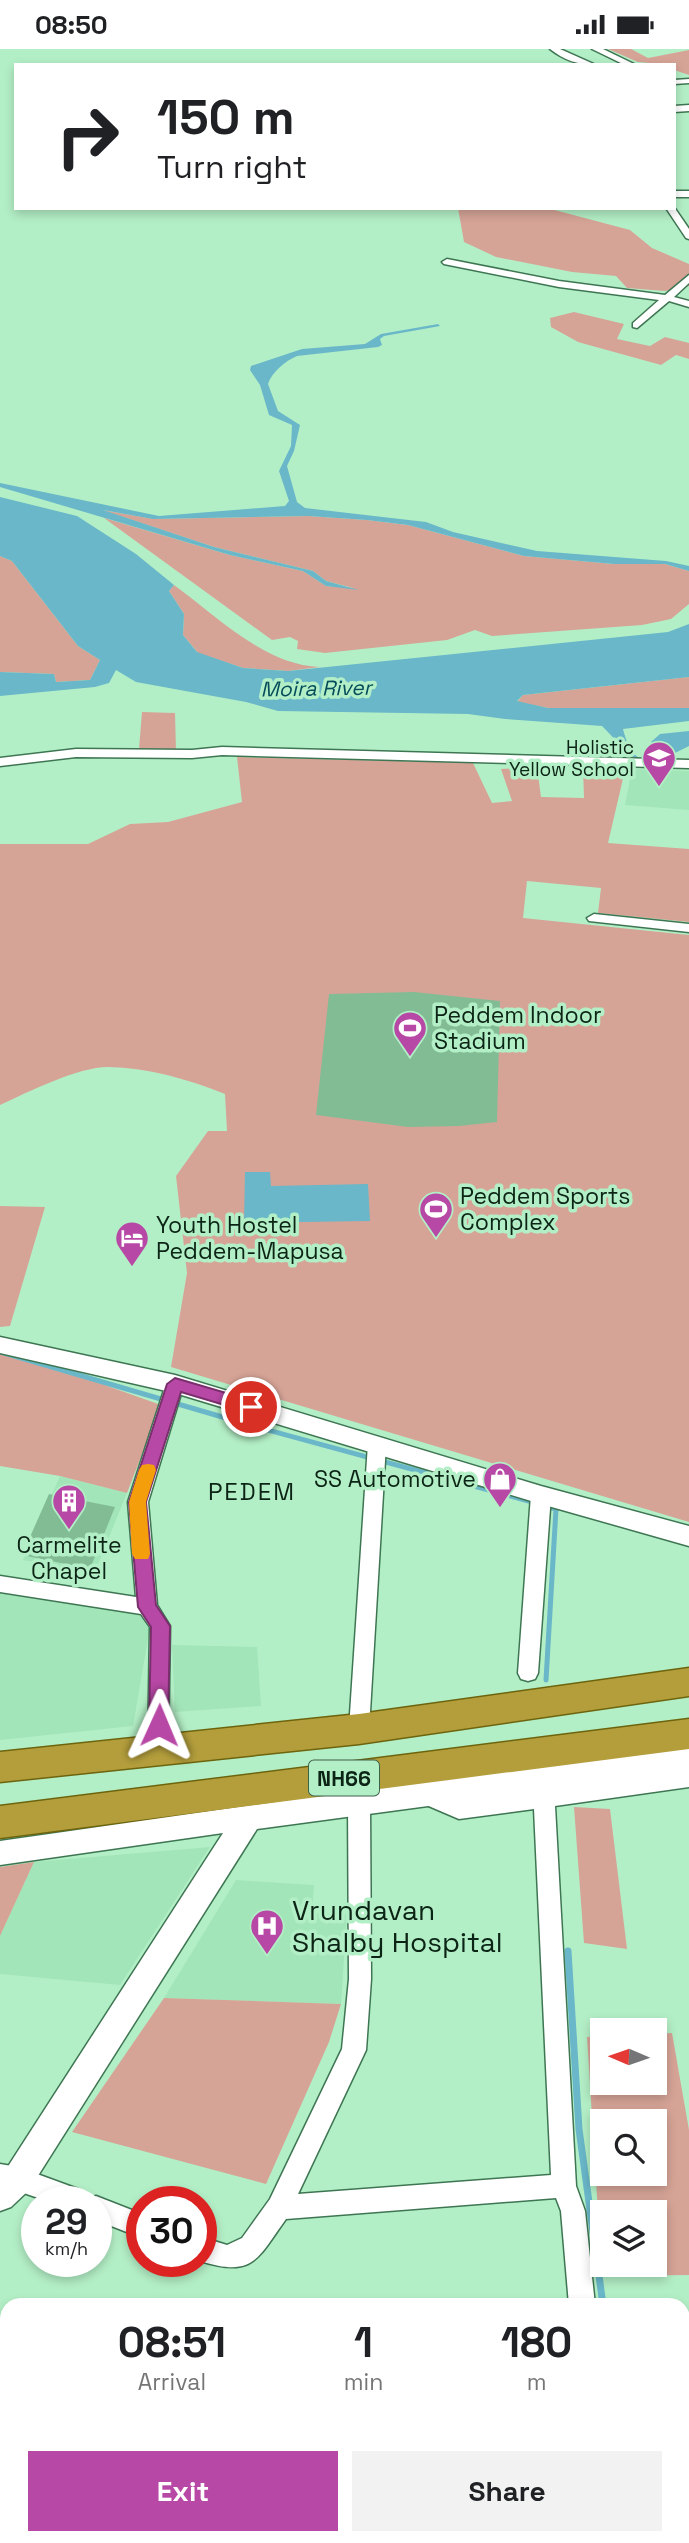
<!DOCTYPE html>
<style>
body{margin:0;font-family:"Space Grotesk",sans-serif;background:#f2f2f2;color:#202124;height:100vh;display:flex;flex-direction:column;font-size:26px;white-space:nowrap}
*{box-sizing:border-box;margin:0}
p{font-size:23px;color:#757577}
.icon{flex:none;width:38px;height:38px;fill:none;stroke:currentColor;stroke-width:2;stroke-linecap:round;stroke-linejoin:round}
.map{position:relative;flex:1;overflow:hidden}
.drawer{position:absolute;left:0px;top:2249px;width:690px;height:247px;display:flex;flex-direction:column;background:#fff;border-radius:21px 21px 0 0;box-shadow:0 4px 10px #0003}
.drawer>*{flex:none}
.guide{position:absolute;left:14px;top:14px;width:662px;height:147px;border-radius:0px;box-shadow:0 4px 10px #0003;background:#fff;color:#202124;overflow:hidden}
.needle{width:46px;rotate:272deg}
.buttons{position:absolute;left:590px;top:1969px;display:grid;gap:14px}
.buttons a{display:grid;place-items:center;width:77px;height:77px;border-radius:0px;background:#fff;box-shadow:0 4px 10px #0003;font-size:35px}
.speed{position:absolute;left:21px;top:2137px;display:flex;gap:14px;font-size:35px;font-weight:700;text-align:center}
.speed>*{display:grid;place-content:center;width:91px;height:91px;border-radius:50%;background:#fff;box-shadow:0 4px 10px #0003;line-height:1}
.speed small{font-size:18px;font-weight:400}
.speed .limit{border:10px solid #d22;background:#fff;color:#111}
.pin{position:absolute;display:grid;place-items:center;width:60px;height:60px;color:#fff;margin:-30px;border:4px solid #fff;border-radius:50%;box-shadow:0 2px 7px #0007}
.me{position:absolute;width:77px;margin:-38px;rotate:1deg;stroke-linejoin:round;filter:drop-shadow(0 0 5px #0008)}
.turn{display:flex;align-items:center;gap:24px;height:147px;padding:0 28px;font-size:32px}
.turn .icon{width:91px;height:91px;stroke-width:2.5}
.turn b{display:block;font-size:49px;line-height:60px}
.eta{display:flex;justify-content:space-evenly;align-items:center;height:119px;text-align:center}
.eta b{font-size:42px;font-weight:600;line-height:49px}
.button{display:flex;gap:14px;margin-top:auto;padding:14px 28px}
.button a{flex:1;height:80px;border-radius:0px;background:#b848a5;color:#fff;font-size:28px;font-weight:600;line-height:80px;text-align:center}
.button a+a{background:#f2f2f2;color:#202124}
.status{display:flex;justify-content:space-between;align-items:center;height:49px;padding:0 35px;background:#fff;direction:ltr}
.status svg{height:19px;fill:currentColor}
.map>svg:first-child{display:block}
</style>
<div class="status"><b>08:50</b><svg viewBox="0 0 49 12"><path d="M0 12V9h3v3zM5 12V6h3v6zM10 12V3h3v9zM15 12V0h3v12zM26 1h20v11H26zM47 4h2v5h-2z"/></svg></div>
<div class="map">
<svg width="689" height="2494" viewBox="0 0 689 2494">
<rect width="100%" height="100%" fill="#b3efc6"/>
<path fill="#a2e5b8" d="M632 720 689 722V761L625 756Z
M60 1427 127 1444 94 1525 23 1511Z
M0 1543 152 1567 133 1677 0 1691Z
M172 1596 257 1598 261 1657 175 1663Z
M210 1798 120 1936 0 1925V1887L34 1813Z
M236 1831 314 1836 312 1864 347 1865 341 1955 164 1949Z"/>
<path fill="#d6a497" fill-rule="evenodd" d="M608 0H631L648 9 689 1V26L674 21V16L638 13Z
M458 159H547L630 181 652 199 689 215V237L665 242 627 239 616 227 572 223 496 208 464 193Z
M574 263 624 275 617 290 650 297 665 288 689 294V310L676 306 661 316 578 293 551 278 550 269Z
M102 461 154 470 308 467 367 471 408 476 524 507 614 515H665L689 522V555L671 570 642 576 492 587 475 581 447 591 325 604 297 600 298 592 290 588 272 591 104 469 230 506 303 522 326 537 353 539 326 532 313 522 214 498Z
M0 507 12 512 78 597 100 611 90 631 56 633 54 625 0 623Z
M174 536C217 567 264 616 320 618L288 622 243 619 198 604 183 586 184 565 169 542Z
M689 628V659H548L517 653 523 646Z
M142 663 175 664 176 701 139 700Z
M237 708 473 714 492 754 512 752 501 720 537 718 541 748 584 749 583 718 625 721 608 794 689 800V873L598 864 601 839 527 832 523 869 689 886V1473L171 1318 187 1224 176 1127 208 1082H227L225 1045C187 1030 150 1019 108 1018 78 1018 28 1043 0 1056V795H88L130 775 168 773 242 753Z
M0 1157 45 1158 10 1277 0 1278Z
M0 1305 99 1334 161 1356 127 1444 60 1427 0 1417Z
M574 1758 610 1760 627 1900 584 1894Z
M34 1813 0 1887V1818Z
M164 1949 341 1955 329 1993 266 2135 72 2083Z
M672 1984 689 2081V2226L602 2227 587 1988 602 1987V2034H654L655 1985ZM602 2072H654V2124H602ZM602 2163H654V2216H602Z"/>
<path fill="#69b7c9" d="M438 275 440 277 384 287 380 290 382 296 378 298 297 307C285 312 272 323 268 335L278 362 300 376 294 402 287 417 297 453 305 459 426 473 453 483 537 502 666 512 689 517V522L665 515H614L524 507 408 476 367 471 308 467 153 470 103 461 214 498 313 522 326 532 359 541 326 537 303 522 230 506 0 438V434L159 467 285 457 289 452 279 422 291 397 292 376 269 366 260 336 250 321 251 317 302 300 365 295 381 285Z
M0 448 77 467 136 505 174 536 169 542 184 565 183 586 197 603 243 619 288 622 668 583 689 575V628L523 646 517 652 548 659H689V672L623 680C628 699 636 718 659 708L651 693 660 685 689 682V697C635 725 640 715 602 677L505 670 468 665 278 662 246 653 136 633 116 621 109 634 95 638 0 647V623L54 625 56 633 90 631 100 611 78 597 12 512 0 507Z
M245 1123H270L271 1137 368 1135 370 1172 244 1174Z"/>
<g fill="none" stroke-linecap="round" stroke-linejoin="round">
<path stroke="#69b7c9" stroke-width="5" d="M0 1303 253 1377 536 1454
M545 1457 556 1460 546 1631"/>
<path stroke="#69b7c9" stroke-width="7" d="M568 1902 579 2080 603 2256
M646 2488 649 2494"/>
</g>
<path fill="#82bc95" d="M414 943 500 952 497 1073 459 1077 408 1078 316 1066 329 945Z
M49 1445 115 1458 90 1520 22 1506Z"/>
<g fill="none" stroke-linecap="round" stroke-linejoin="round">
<g stroke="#3e7653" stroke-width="3">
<path id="minor" d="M550 0H560L596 16C578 16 564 11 550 0Z
M592 0H603L636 16H625Z
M689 30V34L674 35V31Z
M689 56V62L674 63V57Z
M674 142H689V148H674Z
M674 158 689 180V190L686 189 666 159Z
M447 210 559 232 665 246 689 226V234L674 248 689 252V258L669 252 637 279 633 278V274L659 251 559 238 444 215 442 213Z
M222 698 689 711V719L222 706 192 709 76 708 0 717V709L76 700 192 701Z
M594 865 689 875V883L589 872 587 869Z
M175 1328 181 1330 184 1335 148 1453 157 1556 170 1577 168 1701 165 1707 158 1710 151 1707 148 1701 150 1578 141 1565 0 1543V1527L136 1548 128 1453 166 1335 169 1330Z
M377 1388 384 1390 386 1395 369 1680 366 1686 359 1689 352 1686 349 1680 368 1395 370 1390Z
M541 1439 548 1441 551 1446 538 1624 535 1630 528 1632 521 1630 518 1624 531 1446 534 1441Z
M689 1720V1738L555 1757 576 2137 585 2162 595 2256H569L561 2162 556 2149 286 2170C257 2210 254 2229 200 2212L201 2188 227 2196 242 2189 270 2150 342 2000 349 1930 348 1753 351 1747 359 1744 367 1747 370 1753 371 1930 366 2001 298 2145 551 2126 534 1760 459 1770 417 1752 414 1746 417 1740 425 1737 460 1752Z
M0 2115 18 2118 78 2140 87 2144 89 2150 96 2147 142 2165V2189L96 2171V2152H47L18 2142 0 2139Z
M682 2425H689V2451H682Z
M0 2467 7 2469V2488H18L19 2494H0Z
M519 2488H546L548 2494H521Z"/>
</g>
<g stroke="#3e7653" stroke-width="3">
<path id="tertiary" d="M0 1288 175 1326 541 1437 689 1477V1497L541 1455 175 1344 0 1304Z
M689 1698V1722L257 1780 29 2141 11 2158 0 2162V2126L7 2119 223 1784 0 1816V1792L422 1732Z"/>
</g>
<g stroke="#6d640e" stroke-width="3">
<path id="trunk" d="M689 1619V1647L359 1695 0 1733V1703L359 1665Z
M689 1670V1700L0 1789V1757Z"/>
</g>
<use href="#minor" fill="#fff" fill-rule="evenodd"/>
<use href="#tertiary" fill="#fff" fill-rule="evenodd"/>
<use href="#trunk" fill="#b49e3c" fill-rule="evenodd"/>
</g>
<path fill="#b848a5" stroke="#782f6b" stroke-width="2" d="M175 1329 257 1353 259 1358 251 1364 181 1343 146 1453 156 1556 170 1577 168 1676 165 1682 159 1684 152 1682 149 1676 151 1578 138 1558 129 1453 167 1335Z"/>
<path fill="#f59e0b" d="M148 1415 154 1416 156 1421 146 1453 150 1505 148 1510H135L132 1505 129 1453 139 1421 142 1416Z"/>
<defs>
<g id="school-pin" transform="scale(1.75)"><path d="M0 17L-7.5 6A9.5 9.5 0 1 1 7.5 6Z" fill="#b848a5" stroke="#b3efc6"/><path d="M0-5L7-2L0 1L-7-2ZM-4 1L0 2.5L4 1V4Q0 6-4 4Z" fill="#fff"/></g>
<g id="stadium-pin" transform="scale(1.75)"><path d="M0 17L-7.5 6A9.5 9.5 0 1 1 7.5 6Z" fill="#b848a5" stroke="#b3efc6"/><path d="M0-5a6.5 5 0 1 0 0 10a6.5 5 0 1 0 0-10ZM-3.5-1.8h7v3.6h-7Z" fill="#fff"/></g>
<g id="hotel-pin" transform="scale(1.75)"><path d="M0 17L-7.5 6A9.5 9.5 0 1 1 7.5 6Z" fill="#b848a5" stroke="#b3efc6"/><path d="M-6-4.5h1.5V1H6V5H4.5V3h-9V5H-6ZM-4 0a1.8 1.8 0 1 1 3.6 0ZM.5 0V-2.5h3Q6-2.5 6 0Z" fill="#fff"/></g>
<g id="shop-pin" transform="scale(1.75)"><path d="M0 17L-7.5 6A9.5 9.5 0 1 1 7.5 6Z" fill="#b848a5" stroke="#b3efc6"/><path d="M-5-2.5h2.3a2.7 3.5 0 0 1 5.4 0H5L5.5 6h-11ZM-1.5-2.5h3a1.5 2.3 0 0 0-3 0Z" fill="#fff"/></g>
<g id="building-pin" transform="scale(1.75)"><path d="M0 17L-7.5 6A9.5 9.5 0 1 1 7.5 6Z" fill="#b848a5" stroke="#b3efc6"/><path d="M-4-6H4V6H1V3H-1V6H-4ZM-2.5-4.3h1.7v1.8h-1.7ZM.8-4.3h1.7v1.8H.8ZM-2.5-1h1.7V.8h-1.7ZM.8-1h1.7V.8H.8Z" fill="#fff"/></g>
<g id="hospital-pin" transform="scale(1.75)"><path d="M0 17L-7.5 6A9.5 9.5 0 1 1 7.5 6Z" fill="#b848a5" stroke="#b3efc6"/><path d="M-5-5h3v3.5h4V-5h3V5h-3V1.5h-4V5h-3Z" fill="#fff"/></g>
</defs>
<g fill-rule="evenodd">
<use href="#school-pin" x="659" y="709"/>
<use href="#stadium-pin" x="410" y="979"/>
<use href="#stadium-pin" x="436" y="1160"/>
<use href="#hotel-pin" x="132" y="1189"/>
<use href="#shop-pin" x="500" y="1430"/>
<use href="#building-pin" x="69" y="1452"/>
<use href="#hospital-pin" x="267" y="1877"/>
</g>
<g text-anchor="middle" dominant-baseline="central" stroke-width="7" stroke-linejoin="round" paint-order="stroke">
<g font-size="19" fill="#0c2415" stroke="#b3efc6" text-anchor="end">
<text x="634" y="698">Holistic<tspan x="634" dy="22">Yellow School</tspan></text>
</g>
<g font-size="21" font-style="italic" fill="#054d5a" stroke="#b3efc6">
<text transform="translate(316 639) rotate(-1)">Moira River</text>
</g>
<rect fill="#b3efc6" stroke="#3e614a" stroke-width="2" x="309" y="1711.5" width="70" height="35" rx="5"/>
<g font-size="21" font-weight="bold" fill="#0c2415">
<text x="344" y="1729">NH66</text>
</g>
<g font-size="23" fill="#0c2415" stroke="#b3efc6" text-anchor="start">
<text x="434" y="966">Peddem Indoor<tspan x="434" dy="26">Stadium</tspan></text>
<text x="460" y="1147">Peddem Sports<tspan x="460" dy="26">Complex</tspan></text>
<text x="156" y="1176">Youth Hostel<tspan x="156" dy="26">Peddem-Mapusa</tspan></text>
<text x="476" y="1430" text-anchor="end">SS Automotive</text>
<text x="69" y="1496" text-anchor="middle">Carmelite<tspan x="69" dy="26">Chapel</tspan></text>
</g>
<g font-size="24" letter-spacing="2" fill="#0c2415" stroke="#b3efc6">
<text x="252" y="1442">PEDEM</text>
</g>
<g font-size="28" fill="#0c2415" stroke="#b3efc6" text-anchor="start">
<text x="292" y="1861">Vrundavan<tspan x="292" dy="32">Shalby Hospital</tspan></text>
</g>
</g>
</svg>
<div class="buttons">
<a><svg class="needle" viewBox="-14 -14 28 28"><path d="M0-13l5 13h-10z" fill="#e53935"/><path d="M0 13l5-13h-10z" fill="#757577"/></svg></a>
<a><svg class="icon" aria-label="search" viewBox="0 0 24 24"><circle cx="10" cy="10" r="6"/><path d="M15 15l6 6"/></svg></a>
<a><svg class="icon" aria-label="layers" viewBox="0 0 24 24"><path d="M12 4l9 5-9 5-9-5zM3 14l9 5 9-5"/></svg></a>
</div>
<div class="speed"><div>29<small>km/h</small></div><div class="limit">30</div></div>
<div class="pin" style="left:251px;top:1358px;background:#d93025"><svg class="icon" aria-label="arrive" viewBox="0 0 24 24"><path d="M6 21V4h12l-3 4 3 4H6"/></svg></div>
<svg class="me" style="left:159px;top:1676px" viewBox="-20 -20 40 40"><path d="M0-17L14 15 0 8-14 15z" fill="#b848a5" stroke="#fff" stroke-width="4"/></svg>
<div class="guide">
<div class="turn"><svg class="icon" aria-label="right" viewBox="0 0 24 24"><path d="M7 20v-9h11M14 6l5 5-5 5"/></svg><div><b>150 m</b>Turn right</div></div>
</div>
<section class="drawer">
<div class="eta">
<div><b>08:51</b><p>Arrival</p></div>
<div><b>1</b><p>min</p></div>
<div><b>180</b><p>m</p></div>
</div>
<div class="button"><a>Exit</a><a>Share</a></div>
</section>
</div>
